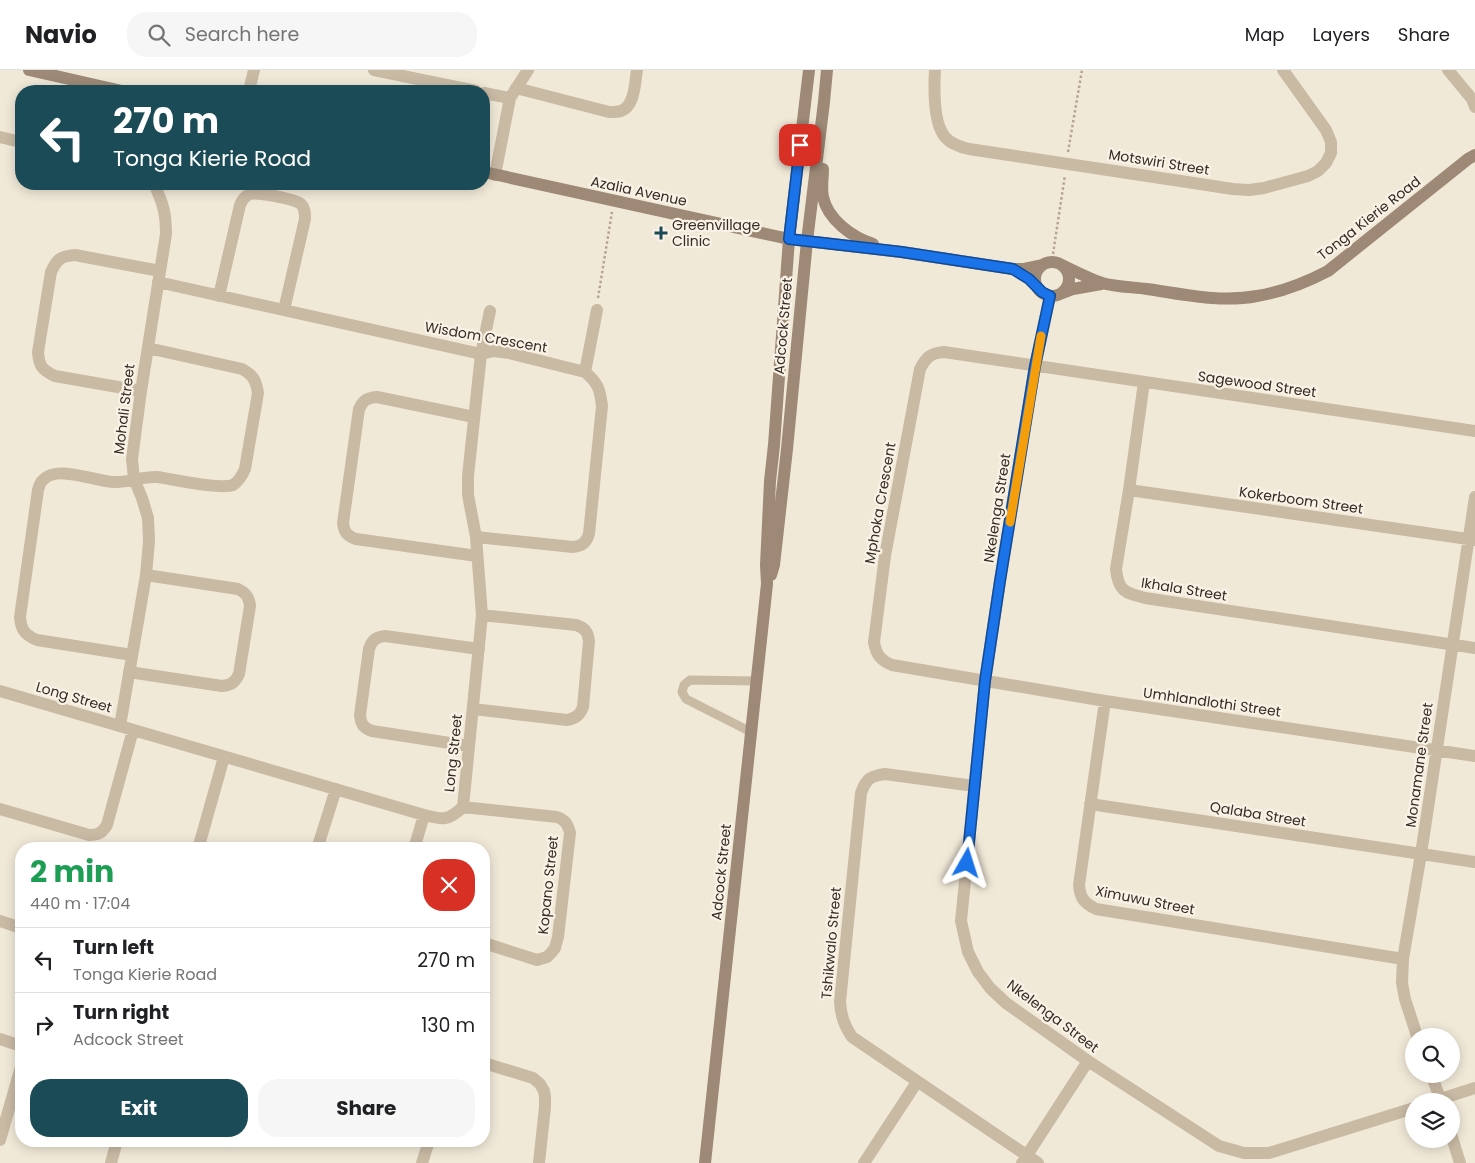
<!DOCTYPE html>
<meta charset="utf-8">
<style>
body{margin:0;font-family:Poppins,sans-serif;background:#f6f6f6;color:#202124;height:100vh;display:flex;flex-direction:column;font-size:19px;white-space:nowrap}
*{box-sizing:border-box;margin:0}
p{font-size:16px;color:#757577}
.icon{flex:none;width:28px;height:28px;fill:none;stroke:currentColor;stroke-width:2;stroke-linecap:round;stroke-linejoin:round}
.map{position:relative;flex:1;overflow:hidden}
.panel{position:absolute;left:15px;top:772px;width:475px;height:305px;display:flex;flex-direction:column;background:#fff;border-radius:20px;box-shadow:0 2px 12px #0003}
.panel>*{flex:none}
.banner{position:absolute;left:15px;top:15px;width:475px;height:105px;border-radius:20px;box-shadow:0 2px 12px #0003;background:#1b4b56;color:#fff;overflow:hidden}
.buttons{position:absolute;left:1405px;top:958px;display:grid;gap:10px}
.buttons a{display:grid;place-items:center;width:55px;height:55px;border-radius:50%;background:#fff;box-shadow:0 2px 12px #0003;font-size:25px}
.pin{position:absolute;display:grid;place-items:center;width:42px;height:42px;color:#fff;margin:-21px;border-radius:10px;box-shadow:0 2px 8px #0006}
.me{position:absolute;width:55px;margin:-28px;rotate:6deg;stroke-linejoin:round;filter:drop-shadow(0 0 4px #0008)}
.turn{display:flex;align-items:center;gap:18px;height:105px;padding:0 15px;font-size:22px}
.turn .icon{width:65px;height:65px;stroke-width:2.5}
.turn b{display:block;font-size:35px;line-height:42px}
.round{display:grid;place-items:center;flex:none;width:52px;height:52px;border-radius:20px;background:#f6f6f6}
.summary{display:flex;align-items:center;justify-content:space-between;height:85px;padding:0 15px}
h1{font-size:30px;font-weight:700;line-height:38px;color:#1e9e55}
.cta{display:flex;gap:10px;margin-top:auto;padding:10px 15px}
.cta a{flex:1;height:58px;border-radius:20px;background:#1b4b56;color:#fff;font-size:20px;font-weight:700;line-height:58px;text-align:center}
.cta a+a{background:#f6f6f6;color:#202124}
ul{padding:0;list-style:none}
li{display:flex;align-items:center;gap:15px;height:65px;padding:0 15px;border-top:1px solid #e0e0e0}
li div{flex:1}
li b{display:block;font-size:19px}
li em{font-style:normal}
header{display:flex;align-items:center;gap:30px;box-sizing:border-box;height:70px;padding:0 25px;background:#fff;border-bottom:1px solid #e0e0e0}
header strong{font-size:24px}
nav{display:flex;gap:28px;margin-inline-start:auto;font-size:18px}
.search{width:350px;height:45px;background:#f6f6f6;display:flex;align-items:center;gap:12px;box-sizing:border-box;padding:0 18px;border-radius:20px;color:#757577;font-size:19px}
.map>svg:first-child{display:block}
</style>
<header>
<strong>Navio</strong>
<div class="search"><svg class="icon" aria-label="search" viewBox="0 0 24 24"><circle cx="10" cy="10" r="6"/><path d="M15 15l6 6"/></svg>Search here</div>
<nav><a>Map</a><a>Layers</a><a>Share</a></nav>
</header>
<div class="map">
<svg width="1475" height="1093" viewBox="0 0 1475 1093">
<rect width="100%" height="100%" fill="#f1e9d8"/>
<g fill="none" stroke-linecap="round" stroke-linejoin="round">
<path stroke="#b5a48f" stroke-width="2.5" stroke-dasharray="2.5 2.5" stroke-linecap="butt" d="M1068 82 1082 0
M1053 184 1065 105
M598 228 612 142"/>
<path stroke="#c9baa4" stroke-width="9" d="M751 662 686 629 682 622 684 615 690 610 757 611"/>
<path stroke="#c9baa4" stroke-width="12" d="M374 0 476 21
M935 0C934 18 933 53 945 67 951 74 960 77 969 79L1233 119 1249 120 1264 118 1308 106 1318 101 1326 93 1331 83V72L1326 60 1283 0
M1448 0 1472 29 1475 37
M516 18 609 42C613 42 618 42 621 41 635 36 635 12 637 0
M249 21 254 0
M484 23 510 28
M0 67 21 72
M495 105 510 28 528 0
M158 212 481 284 494 281 509 283 585 302C598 313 600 319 602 336L589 464C586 473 582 476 573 477L476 467
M219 226 240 135C242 130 245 126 250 124 258 122 295 129 301 134 305 138 305 143 305 149L284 240
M1050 226 1035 296 1000 511 985 611 961 851 968 882 978 902 990 918 1006 933 1088 991 1219 1076 1244 1083H1269L1414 1038
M585 302 597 240
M1144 312 1129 420 1116 499C1118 521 1125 523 1145 528L1475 578
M141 321 55 306C42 300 39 296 38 282L51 202C57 189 61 186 75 185L160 201
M474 347 377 327C367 328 363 330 359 339L343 453C344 462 347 466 356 469L477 486
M1475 361 944 282C931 283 926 287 920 299L885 486 874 572C876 584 880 590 892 595L1105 631 1475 686
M1129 420 1475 470
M132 585 37 570C25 565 21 560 20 547L38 420C39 417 40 412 43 410 57 394 96 412 114 412 129 413 142 406 157 407 172 409 221 420 233 415 239 411 242 406 245 399L258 323C256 310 253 305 242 299L148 278
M129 602 222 616C232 615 235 612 239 604L250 536C249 527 246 523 238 519L146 505
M0 621 424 745C443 750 448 751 463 737L482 545 476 467 468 425V406L481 284 490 241
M1105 631 1079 815C1080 828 1084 833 1096 839L1403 889
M473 639 567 650C576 648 580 645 583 637L589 571C588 562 585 558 576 555L482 545
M120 656 146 505 149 471 148 448 142 428 134 409 132 389 141 321 166 164C166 143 163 133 154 114
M469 676 372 661C363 658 361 654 360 645L369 579C372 570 376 567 385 566L479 579
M974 716 885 704C870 706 866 709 861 723L840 932C841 946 844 955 852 967L1038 1093
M1090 734 1475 792
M463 737 557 747C565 750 568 754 570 763L558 867 555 878 551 883 547 887 537 890 484 873
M0 739 89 765C98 765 102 763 107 755L133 660
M200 779V772L224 687
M317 779 336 719
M414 779 424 745
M0 851 21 858
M1417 966 1405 929 1402 913 1403 889 1421 784 1475 427
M0 969 21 976
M484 993 533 1008 540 1014 544 1021 545 1027V1037L539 1093
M1431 1004 1441 1031
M1434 1031 1475 1018
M1451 1064 1460 1093
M0 1070 21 997
M111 1093 117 1071
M422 1093 429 1071
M864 1093 917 1012
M1022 1093 1088 991"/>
<path stroke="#9d8976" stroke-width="12" d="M29 0 122 21
M823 99C823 108 821 118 823 127 828 150 852 167 873 174
M484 102 789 169 901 182 1013 199H1023L1042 195
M1035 209a17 17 0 1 1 34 0a17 17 0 1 1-34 0Z
M1060 194C1074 201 1088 208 1102 213 1116 217 1133 217 1147 219 1183 224 1220 233 1257 226 1282 222 1305 213 1328 201L1468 89 1475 85
M1060 224 1073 219 1101 214
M771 505 774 495 787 379 807 171 824 32 827 0
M705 1093 767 514 766 495 770 411 774 375 789 169 809 0"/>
</g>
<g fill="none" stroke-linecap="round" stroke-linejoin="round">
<g stroke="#114b97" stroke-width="12">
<path id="route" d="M800 75 789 169 902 182 1013 199 1029 209 1042 222 1050 226 1035 296 1000 511 985 611 967 793"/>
</g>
<use href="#route" stroke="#1a73e8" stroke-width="9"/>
<path stroke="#f59e0b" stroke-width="9" d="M1010 452 1041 266"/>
</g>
<path fill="#1b4b56" stroke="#f9f2e5" stroke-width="2" d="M658.5 155.5h5v5h5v5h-5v5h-5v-5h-5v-5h5z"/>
<g text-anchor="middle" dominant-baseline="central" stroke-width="4.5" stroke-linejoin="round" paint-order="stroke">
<g font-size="14" fill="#352c26" stroke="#f9f2e5">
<text transform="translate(1159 92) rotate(9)">Motswiri Street</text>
<text transform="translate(639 121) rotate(12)">Azalia Avenue</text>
<text transform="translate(1369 148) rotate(-38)">Tonga Kierie Road</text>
<text transform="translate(783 256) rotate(-85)">Adcock Street</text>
<text transform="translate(486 267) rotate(10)">Wisdom Crescent</text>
<text transform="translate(1257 314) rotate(8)">Sagewood Street</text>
<text transform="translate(124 339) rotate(-83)">Mohali Street</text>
<text transform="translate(1301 430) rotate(8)">Kokerboom Street</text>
<text transform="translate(880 433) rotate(-80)">Mphoka Crescent</text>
<text transform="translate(997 438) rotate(-81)">Nkelenga Street</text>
<text transform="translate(1184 519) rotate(9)">Ikhala Street</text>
<text transform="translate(74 627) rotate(16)">Long Street</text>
<text transform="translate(1212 632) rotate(8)">Umhlandlothi Street</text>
<text transform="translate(453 683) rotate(-84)">Long Street</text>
<text transform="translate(1419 695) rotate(-82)">Monamane Street</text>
<text transform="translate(1258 744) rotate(9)">Qalaba Street</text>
<text transform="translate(721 802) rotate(-84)">Adcock Street</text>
<text transform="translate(548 815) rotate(-84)">Kopano Street</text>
<text transform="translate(1145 830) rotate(11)">Ximuwu Street</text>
<text transform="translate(831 873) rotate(-85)">Tshikwalo Street</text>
<text transform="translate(1053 946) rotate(37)">Nkelenga Street</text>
</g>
<g font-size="14" fill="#352c26" stroke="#f9f2e5" text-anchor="start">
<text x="672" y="155">Greenvillage<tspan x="672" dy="16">Clinic</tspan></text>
</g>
</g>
</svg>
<div class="buttons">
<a><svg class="icon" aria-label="search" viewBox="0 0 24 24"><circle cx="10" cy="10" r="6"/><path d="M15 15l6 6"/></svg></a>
<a><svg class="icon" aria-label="layers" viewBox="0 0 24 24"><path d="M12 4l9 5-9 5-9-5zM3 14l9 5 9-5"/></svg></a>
</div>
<div class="pin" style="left:800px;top:75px;background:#d93025"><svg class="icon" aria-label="arrive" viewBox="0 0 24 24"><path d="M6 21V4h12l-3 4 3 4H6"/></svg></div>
<svg class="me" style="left:967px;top:793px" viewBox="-20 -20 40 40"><path d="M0-17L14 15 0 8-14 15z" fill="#1a73e8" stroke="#fff" stroke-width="4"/></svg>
<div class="banner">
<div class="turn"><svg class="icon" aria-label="left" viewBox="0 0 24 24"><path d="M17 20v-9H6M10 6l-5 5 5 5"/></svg><div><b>270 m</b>Tonga Kierie Road</div></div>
</div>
<section class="panel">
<div class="summary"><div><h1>2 min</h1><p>440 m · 17:04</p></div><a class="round" style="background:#d93025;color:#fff"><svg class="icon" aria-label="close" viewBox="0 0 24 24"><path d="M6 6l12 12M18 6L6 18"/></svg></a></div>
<ul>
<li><svg class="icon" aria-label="left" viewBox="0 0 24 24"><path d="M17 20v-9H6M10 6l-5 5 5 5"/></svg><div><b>Turn left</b><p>Tonga Kierie Road</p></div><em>270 m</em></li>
<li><svg class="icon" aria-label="right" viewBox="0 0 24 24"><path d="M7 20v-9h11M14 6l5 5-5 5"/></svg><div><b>Turn right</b><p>Adcock Street</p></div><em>130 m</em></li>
</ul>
<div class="cta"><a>Exit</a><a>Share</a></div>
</section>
</div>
